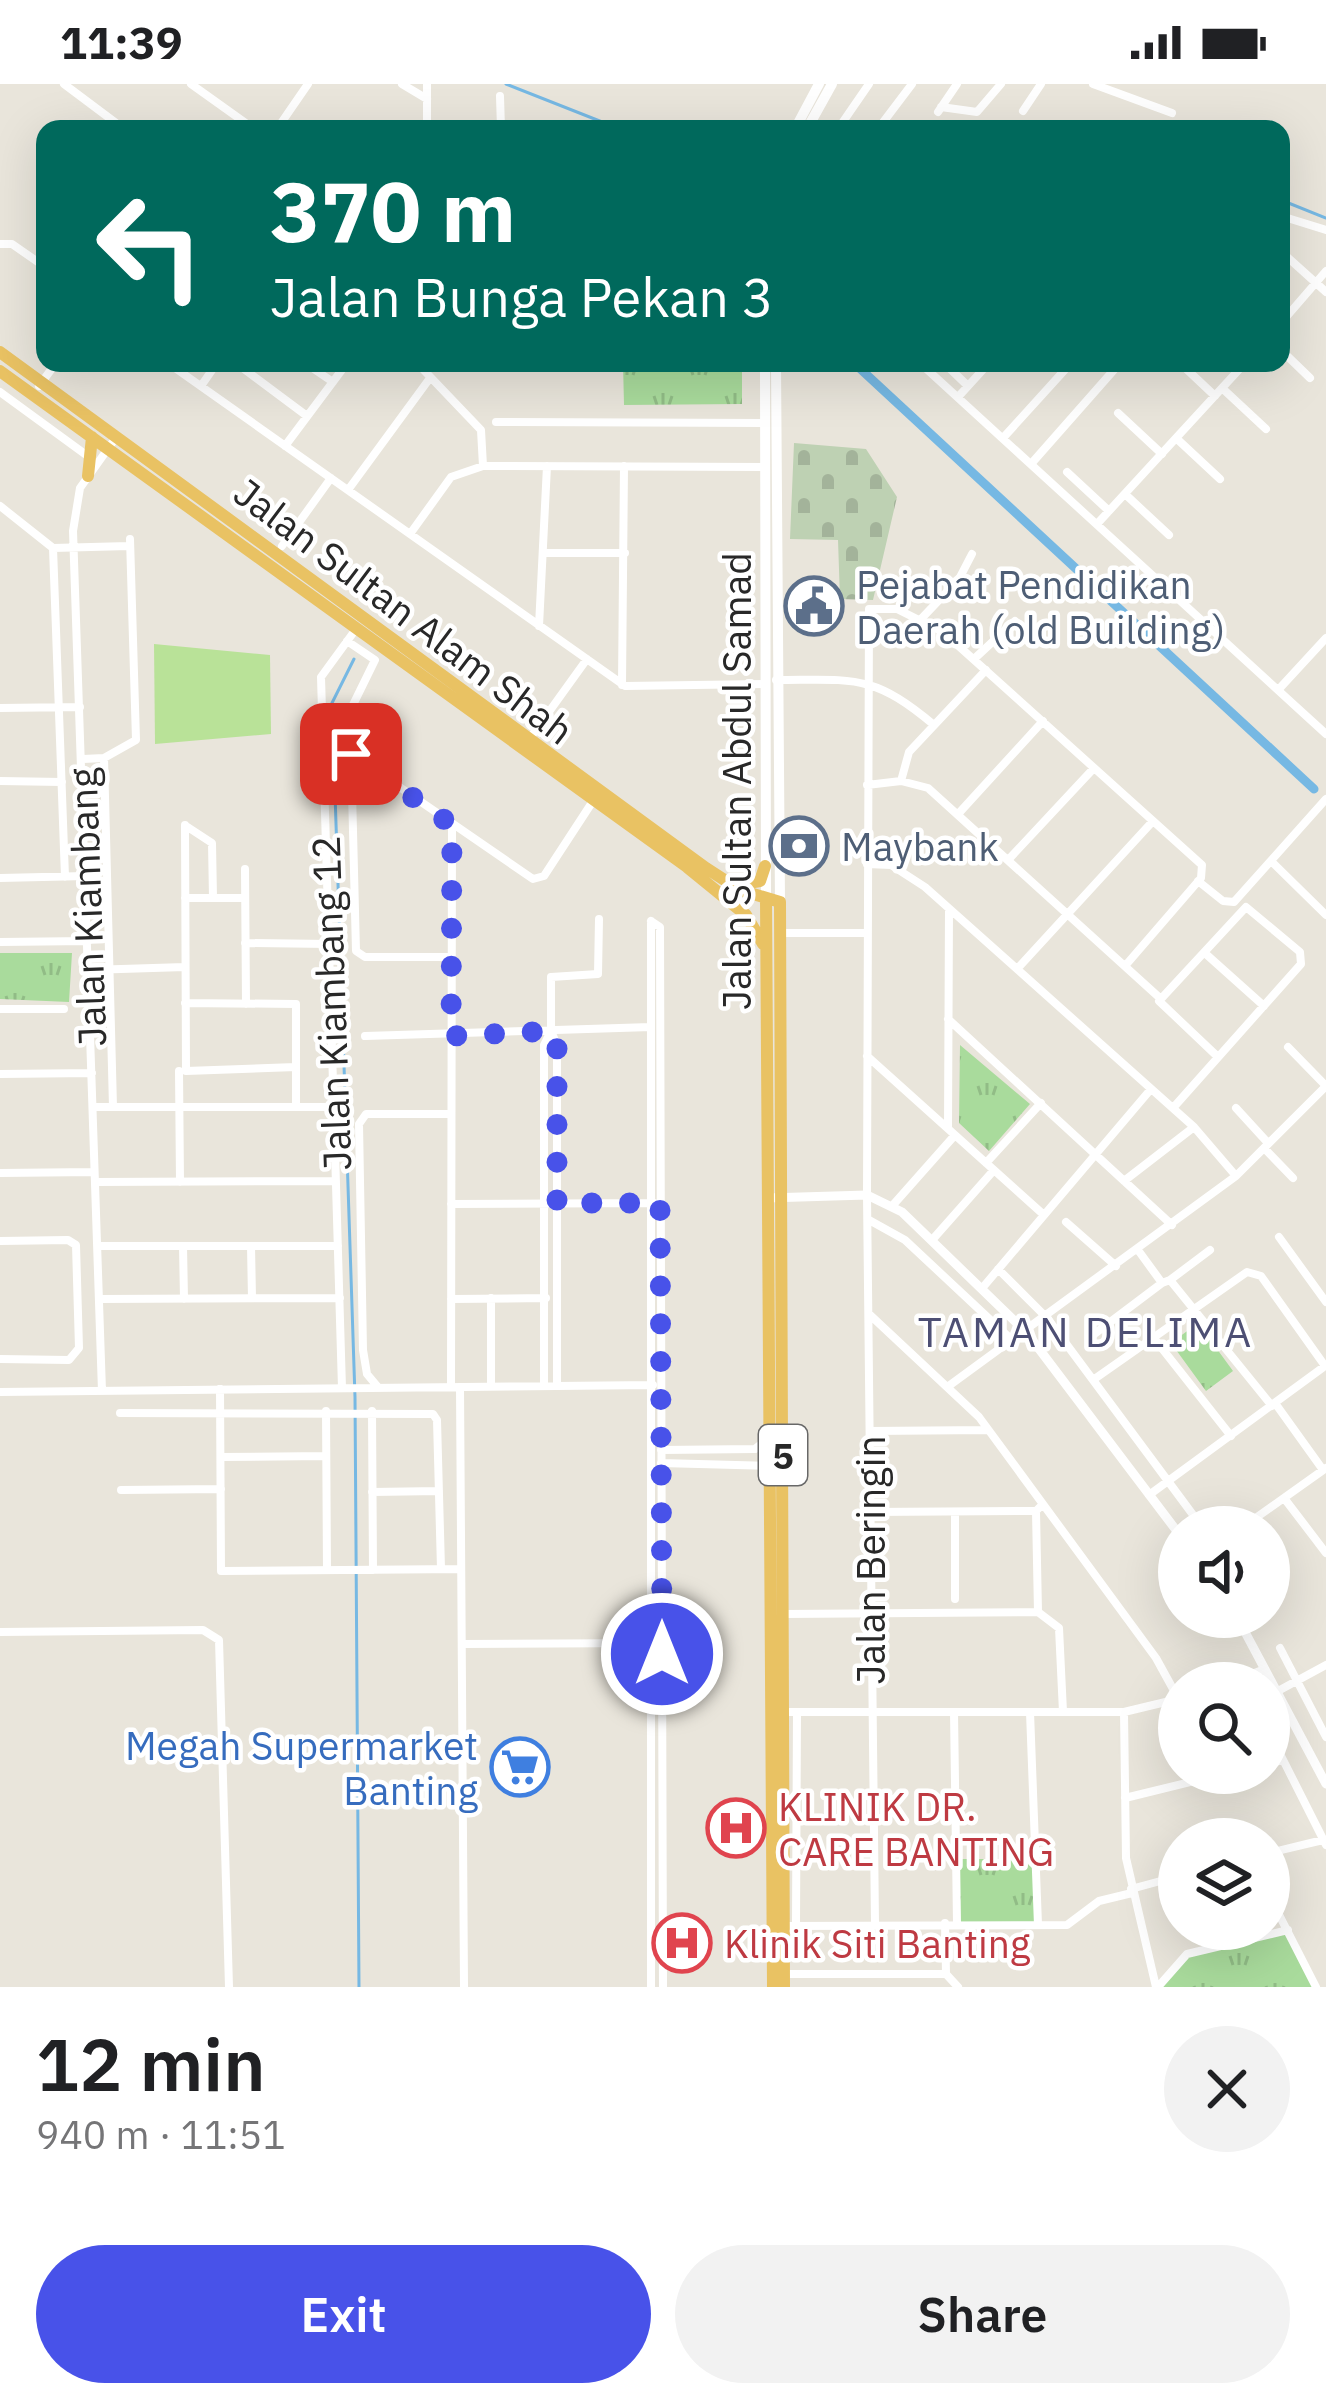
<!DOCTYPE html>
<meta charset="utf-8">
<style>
body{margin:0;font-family:"IBM Plex Sans",sans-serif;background:#f2f2f2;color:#202124;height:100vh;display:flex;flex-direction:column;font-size:45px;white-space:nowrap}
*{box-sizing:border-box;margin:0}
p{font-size:39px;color:#757577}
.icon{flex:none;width:66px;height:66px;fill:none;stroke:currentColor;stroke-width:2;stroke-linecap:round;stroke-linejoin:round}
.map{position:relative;height:1903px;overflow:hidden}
.sheet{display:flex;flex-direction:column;background:#fff;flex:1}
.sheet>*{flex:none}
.guide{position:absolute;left:36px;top:36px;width:1254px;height:252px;border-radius:24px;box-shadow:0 12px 48px #0002;background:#00695c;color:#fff;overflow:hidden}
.controls{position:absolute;left:1158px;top:1422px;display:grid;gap:24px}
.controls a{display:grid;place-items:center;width:132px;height:132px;border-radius:50%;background:#fff;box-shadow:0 12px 48px #0002;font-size:60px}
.pin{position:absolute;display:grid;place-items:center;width:102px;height:102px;color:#fff;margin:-51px;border-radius:24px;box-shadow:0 6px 18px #0006}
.me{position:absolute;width:132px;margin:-66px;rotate:0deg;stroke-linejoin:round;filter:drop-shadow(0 0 9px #0008)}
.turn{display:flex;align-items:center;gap:42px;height:252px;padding:0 36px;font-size:54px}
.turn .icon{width:156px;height:156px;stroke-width:2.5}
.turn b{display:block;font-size:84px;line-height:102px}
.round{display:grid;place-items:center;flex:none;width:126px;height:126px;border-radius:63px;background:#f2f2f2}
.head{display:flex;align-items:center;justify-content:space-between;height:204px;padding:0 36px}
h1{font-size:72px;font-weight:600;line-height:90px}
.cta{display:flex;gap:24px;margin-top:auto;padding:24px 36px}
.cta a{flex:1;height:138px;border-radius:72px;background:#4852e9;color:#fff;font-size:48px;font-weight:600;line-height:138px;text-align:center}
.cta a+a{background:#f2f2f2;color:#202124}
.status{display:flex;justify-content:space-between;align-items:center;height:84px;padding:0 60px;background:#fff;direction:ltr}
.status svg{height:33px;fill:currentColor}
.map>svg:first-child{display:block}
</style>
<div class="status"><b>11:39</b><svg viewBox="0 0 49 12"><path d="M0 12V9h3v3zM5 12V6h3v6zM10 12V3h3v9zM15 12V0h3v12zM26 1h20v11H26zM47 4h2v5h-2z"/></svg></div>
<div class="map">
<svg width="1326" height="1903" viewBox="0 0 1326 1903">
<defs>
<pattern id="cemetery-stones" width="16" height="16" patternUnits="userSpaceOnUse" patternTransform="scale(3)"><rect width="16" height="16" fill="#bed1b3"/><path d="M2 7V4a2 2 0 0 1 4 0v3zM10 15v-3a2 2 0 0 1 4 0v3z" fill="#a3b39a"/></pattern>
<pattern id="park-tufts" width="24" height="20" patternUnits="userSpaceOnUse" patternTransform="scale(3)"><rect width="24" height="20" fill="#a9db9c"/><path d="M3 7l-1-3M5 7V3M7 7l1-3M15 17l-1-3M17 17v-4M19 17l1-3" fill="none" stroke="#91bc86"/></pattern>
</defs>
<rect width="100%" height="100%" fill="#e9e5db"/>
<path fill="url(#cemetery-stones)" d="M794 359 866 365 897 413 873 516 840 515 838 456 790 455Z"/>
<path fill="url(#park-tufts)" d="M623 279H742V320L624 321Z
M0 869H72L69 918 0 915Z
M960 961 1030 1020 989 1067 959 1039Z
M1198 1239 1233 1287 1206 1307 1171 1259Z
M956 1775H1039L1038 1841 957 1839Z
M1286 1847 1315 1903H1159L1186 1872Z"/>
<path fill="#b9e298" d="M154 560 270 571 271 650 155 660Z"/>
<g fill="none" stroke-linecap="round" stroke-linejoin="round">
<path stroke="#76b8e3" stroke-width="3" d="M506 0 620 45
M1281 116 1326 134
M354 575 332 619 355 1313 359 1903"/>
<path stroke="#76b8e3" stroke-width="9" d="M854 279 1314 705"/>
<path stroke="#fff" stroke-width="8" d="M64 0 124 45
M191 0 254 45
M402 0 427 15
M427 0V45
M1093 0 1172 29
M500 12 501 45
M941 23 977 28 1001 0
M1023 27 1041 0
M938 28 957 0
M277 45 308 0
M838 45 869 0
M878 45 912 0
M1281 132 1326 146
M0 160H12L45 183
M1285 171 1326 208
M1281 239 1326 187
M1281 266 1310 294
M168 279 625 602 765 600
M236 279 307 332
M305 279 333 298
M417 279 481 346 483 382
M920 279 1326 650
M944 279 968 302
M1180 279 1215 312
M39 302 56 279
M201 302 217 279
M1222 304 1266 345
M0 308 89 373
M958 313 989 279
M1118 329 1162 370
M496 338 764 339
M1003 354 1071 279
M1176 354 1220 395
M285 362 347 279
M1031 380 1120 279
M1067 388 1109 427
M348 406 430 294
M1125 410 1169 451
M0 422 53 464
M1097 440 1245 279
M410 450 451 393 483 382 765 383
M282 462 331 394
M53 464 65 793
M53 464 129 462
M544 469H625
M922 534 959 495 972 470
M539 542 547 382
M347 557 375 576 350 627 356 867 365 873H451
M974 575 1015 537 1037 557
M776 596C854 596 872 589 934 641
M622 601 624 382
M1279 605 1326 554
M0 624 80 623
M528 657 587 575
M353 671 533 795 544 792 593 717
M104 674 113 1023
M83 675 104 674 136 656 130 455
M0 697 62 698
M901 697 909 668 986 586
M867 701 901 697 928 704 1161 915
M959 729 1043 637
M185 741 186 987 296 983
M186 742 212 759 213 814
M1009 775 1094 684
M1271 777 1326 831
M867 780 891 781 925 803 1194 1043 1236 1092
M245 785 246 920
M0 794 86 792
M1198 797 1223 817 1234 818 1326 715
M185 814H244
M651 837 660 843 663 1903
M781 849H867
M0 858 88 857
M245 859 330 860
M1207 871 1264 922
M1017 885 1153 737
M89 886 185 883
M185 919 296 920V1023
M0 925H64
M948 935 1172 1141
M365 952 651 943
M1288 963 1326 1002
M867 972 1044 1131
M179 987 180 1098
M0 990 92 989
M93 1023H334
M1173 1024 1301 880 1300 868 1246 823 1159 917 1218 973
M1236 1024 1268 1059
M948 1044 949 825
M1264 1064 1293 1094
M986 1079 1041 1019
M0 1089 94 1088
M1124 1097 1194 1043
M96 1098 336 1097
M451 1120 654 1119
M893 1121 955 1051
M869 1136 905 1156 1014 1258
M1066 1138 1116 1182
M1279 1153 1326 1218
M933 1155 994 1086
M0 1157 68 1156 76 1161 79 1264 69 1276 0 1275
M98 1162H338
M183 1162 184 1215
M251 1162 252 1214
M1138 1166 1162 1199 1170 1196 1272 1322
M998 1185 1047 1234 1202 1443
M1170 1196 1210 1166
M984 1202 1151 1005
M491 1214V1302
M99 1215 340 1214
M451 1215 546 1214
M869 1230 979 1333 1156 1574 1178 1614
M1153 1253 1231 1352
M1089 1254 1162 1199
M1093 1296 1247 1188 1261 1192 1325 1282
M950 1301 1236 1092 1326 1002
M377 1302 367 1290 363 1266 359 1040 366 1030H451
M544 1302V961L551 947
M557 1302V961L551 947V893L598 890 599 835
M451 1303 452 741
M460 1303 464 1903
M342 1304 321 593 356 545
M220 1305 221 1487 461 1485
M102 1307 73 447 80 404 117 352
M0 1308 653 1301
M1275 1319 1323 1386
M326 1327 327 1486
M372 1327 373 1486
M120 1329 433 1330 437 1336 441 1485
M870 1347 988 1346
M661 1366 755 1365 769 1354
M221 1373 326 1372
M661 1379 769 1382
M121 1406 221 1405
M372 1408 439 1407
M1149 1411 1325 1282
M1284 1414 1326 1469
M1036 1427 1038 1528
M870 1428 1036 1427 1043 1420
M955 1428V1515
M1243 1443 1326 1384
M784 1530 1038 1528 1059 1544 1063 1628
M0 1548 203 1546 219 1556 229 1903
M462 1560 651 1559
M1280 1564 1326 1653
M1228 1599 1265 1585
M1278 1607 1326 1581
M780 1628H1124L1178 1615
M954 1628 957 1839
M1030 1628 1038 1841
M1124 1628 1126 1774 1156 1903
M1269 1648 1326 1761
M1269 1679 1283 1676
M1125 1714 1227 1689
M1269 1769 1323 1756
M1131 1805 1179 1792
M1269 1811 1316 1903
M945 1839 946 1890
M875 1840 867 1111 869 525H897L943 548 1202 781 1201 794 1125 882
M784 1842 1067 1841 1099 1817 1132 1809
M796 1842 797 1628
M784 1890H946L958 1903
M651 1903V837
M1158 1903 1187 1870 1288 1846"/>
<path stroke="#fff" stroke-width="9" d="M767 1114 867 1111 902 1128 1027 1249 1179 1450
M1237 1533 1326 1700"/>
<path stroke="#fff" stroke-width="10" d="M795 45 819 0
M807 45 832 0
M765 279 766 815
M776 279 780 818"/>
<path stroke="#e9c263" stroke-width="12" d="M0 268 706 784 740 806 780 818 784 1903
M0 287 687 783 746 831 763 860
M88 392 92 353
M737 801 760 797 765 782
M766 815 773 1903"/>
</g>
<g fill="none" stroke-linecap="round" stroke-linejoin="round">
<path stroke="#4852e9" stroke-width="21" stroke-dasharray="0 37.8" d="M351 670 452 741 451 952 551 947 557 961V1119H660L662 1570"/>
</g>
<defs>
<g id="civic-ring" transform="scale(3)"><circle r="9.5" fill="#fff" stroke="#5c6f8a" stroke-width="1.5"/><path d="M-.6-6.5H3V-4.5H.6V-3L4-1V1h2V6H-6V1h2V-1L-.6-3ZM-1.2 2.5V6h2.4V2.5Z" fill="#5c6f8a"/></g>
<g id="bank-ring" transform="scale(3)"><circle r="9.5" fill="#fff" stroke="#5c6f8a" stroke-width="1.5"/><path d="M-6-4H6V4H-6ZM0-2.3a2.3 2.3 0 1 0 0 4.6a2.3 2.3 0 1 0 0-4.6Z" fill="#5c6f8a"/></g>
<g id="supermarket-ring" transform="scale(3)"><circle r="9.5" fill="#fff" stroke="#3f7fe0" stroke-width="1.5"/><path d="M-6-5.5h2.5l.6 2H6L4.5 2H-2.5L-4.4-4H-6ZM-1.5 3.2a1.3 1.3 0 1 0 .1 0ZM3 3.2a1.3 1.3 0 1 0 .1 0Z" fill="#3f7fe0"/></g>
<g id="hospital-ring" transform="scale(3)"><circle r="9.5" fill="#fff" stroke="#e0444e" stroke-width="1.5"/><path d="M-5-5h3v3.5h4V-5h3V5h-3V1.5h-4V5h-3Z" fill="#e0444e"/></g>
</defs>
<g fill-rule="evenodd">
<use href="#civic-ring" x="814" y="522"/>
<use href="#bank-ring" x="799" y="762"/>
<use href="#supermarket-ring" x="520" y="1683"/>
<use href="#hospital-ring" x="736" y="1744"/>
<use href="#hospital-ring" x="682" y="1859"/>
</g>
<g text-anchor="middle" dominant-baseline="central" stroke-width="9" stroke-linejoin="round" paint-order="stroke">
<rect fill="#fff" stroke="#686868" stroke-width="3" x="759" y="1341" width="48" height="60" rx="9"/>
<g font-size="36" font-weight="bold" fill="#282828">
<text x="783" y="1371">5</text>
</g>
<g font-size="39" fill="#4e5e75" stroke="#fff" text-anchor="start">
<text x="856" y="500">Pejabat Pendidikan<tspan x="856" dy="45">Daerah (old Building)</tspan></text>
<text x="841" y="762">Maybank</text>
</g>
<g font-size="39" fill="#282828" stroke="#fff">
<text transform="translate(404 527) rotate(37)">Jalan Sultan Alam Shah</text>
<text transform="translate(736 697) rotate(-90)">Jalan Sultan Abdul Samad</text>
<text transform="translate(87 823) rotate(-92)">Jalan Kiambang</text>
<text transform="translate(331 919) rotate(-92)">Jalan Kiambang 12</text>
<text transform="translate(870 1476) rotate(-90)">Jalan Beringin</text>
</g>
<g font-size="39" fill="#366cbe" stroke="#fff" text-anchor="end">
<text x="478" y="1661">Megah Supermarket<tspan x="478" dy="45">Banting</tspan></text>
</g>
<g font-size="39" fill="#be3a42" stroke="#fff" text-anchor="start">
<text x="778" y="1722">KLINIK DR.<tspan x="778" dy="45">CARE BANTING</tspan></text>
<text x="724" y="1859">Klinik Siti Banting</text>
</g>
<g font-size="42" letter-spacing="3" fill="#4d4f74" stroke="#fff">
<text x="1086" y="1247">TAMAN DELIMA</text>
</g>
</g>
</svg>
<div class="controls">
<a><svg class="icon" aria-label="sound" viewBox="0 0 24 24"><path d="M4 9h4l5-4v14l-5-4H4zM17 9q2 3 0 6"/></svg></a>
<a><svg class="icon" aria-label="search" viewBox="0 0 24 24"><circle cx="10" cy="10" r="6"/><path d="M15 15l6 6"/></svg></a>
<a><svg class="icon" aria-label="layers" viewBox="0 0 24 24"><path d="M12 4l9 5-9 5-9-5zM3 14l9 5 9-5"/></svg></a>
</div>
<div class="pin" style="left:351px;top:670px;background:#d93025"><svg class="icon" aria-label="arrive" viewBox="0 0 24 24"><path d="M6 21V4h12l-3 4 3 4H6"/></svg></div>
<svg class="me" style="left:662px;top:1570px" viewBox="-20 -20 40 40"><circle r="17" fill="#4852e9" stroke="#fff" stroke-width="3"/><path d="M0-11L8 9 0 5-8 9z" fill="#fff"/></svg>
<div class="guide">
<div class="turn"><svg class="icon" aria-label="left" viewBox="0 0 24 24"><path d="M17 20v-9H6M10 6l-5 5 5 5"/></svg><div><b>370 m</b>Jalan Bunga Pekan 3</div></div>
</div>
</div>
<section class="sheet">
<div class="head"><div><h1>12 min</h1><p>940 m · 11:51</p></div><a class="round"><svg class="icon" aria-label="close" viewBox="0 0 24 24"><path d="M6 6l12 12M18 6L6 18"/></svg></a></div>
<div class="cta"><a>Exit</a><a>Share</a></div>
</section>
